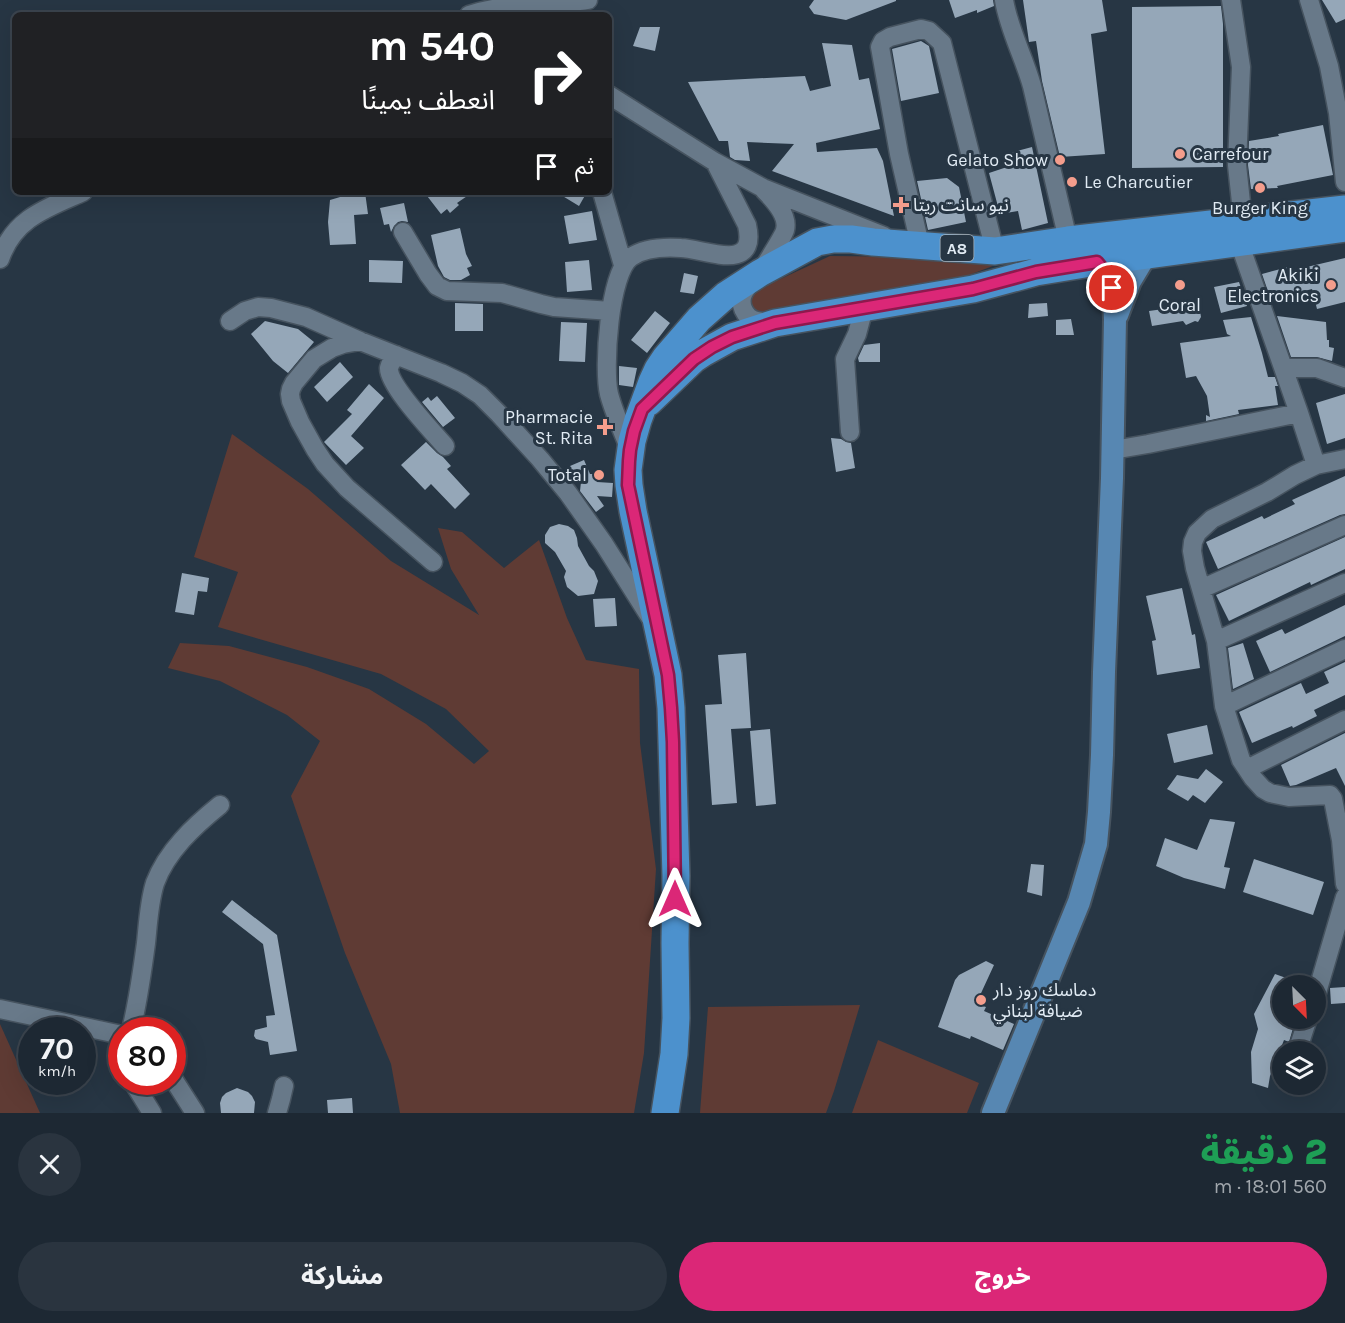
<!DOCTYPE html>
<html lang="ar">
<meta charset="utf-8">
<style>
body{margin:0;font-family:Karla,"Noto Sans Arabic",sans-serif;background:#2a343f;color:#f1f3f6;direction:rtl;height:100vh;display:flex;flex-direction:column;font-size:22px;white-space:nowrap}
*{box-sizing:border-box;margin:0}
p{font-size:20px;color:#a0a6ac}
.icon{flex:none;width:33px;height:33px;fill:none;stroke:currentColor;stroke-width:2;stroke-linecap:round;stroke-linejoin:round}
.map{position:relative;height:1113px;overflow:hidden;direction:ltr}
.drawer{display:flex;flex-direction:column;background:#1d2833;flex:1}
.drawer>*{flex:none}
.hud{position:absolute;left:12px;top:12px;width:600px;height:183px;border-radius:9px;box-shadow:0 6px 24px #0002,0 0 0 2px #3b444e;direction:rtl;background:#202124;color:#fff;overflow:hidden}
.needle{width:39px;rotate:156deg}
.buttons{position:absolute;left:1272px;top:975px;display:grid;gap:12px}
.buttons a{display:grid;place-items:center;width:54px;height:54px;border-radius:50%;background:#1d2833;box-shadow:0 6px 24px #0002,0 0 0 2px #3b444e;font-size:30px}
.speed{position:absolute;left:18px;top:1017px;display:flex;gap:12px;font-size:30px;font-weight:700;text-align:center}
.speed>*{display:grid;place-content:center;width:78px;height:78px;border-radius:50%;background:#1d2833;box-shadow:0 6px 24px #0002,0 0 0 2px #3b444e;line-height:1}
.speed small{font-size:15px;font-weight:400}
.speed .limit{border:9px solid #d22;background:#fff;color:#111}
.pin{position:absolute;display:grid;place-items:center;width:51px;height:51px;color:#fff;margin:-26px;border:3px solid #fff;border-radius:50%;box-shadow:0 2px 6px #0007}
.me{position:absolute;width:66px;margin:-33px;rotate:0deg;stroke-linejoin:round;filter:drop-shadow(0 0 4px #0008)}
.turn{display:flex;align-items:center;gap:21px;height:126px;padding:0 18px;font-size:27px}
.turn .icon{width:78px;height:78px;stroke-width:2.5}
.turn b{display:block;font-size:42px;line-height:51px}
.then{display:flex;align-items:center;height:57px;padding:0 18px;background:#0003;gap:12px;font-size:22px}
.round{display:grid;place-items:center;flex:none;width:63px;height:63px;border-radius:32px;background:#2a343f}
.summary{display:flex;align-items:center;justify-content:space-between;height:102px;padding:0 18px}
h1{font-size:36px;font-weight:800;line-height:45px;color:#1e9e55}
.button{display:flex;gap:12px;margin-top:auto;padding:12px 18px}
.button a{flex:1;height:69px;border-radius:36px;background:#db2777;color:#fff;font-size:24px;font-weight:800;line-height:69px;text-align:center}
.button a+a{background:#2a343f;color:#f1f3f6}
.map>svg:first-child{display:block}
</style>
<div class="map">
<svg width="1345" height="1113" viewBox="0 0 1345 1113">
<rect width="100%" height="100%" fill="#273644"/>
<path fill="#5f3b34" d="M830 256 1014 258 948 283 757 315 750 311 748 298 752 292Z
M232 434 308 489 391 561 479 615 451 569 438 528 462 532 504 568 539 540 567 618 586 660 639 669 640 743 656 869 644 1053 634 1113H400L391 1064 345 953 291 796 320 741 287 715 220 681 168 668 180 643 229 646 307 667 369 689 426 724 474 764 489 751 446 709 381 674 218 627 238 572 194 557Z
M860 1005 834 1091 826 1113H700L708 1007Z
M0 1024 40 1113H0Z
M878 1040 979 1083 967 1113H852Z"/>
<path fill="#95a7b8" d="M814 0H896V1L846 20 814 14 809 7Z
M949 0H993L994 6 977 13V10L955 18Z
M1023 0H1102L1107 31 1091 34 1105 154 1060 157 1042 81 1036 41 1029 42Z
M1322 0H1345V19L1336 23Z
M1221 6 1223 24V167L1132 168V7Z
M640 27H660L655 51 633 46Z
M921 41 929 46 939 93 901 101 892 49Z
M822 43 852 45 859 80 869 78 880 129 816 143 817 152 877 148 883 161 894 216 772 171 794 144 747 142 750 161 735 160 730 157 728 141H719L688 82 805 76 810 91 831 86Z
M1323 125 1333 175 1277 186 1278 188 1251 189 1248 165 1249 141 1279 136 1278 134Z
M1032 147 1048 223 1022 230 1018 211 1000 214 989 173 1010 166 1006 154Z
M947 178 959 187 966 222 928 230 917 181Z
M357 192H365L368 214 354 215 356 244 330 245 328 222 330 200Z
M424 192H473L457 203 459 205 450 213 447 209 441 214Z
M556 192H587L579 206Z
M404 203 408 222 402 221 398 222 394 226 391 232 389 224 384 225 380 208Z
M592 211 597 240 569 244 564 216Z
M460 228 466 254 472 266 467 268 470 275 461 280H450L444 277 438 266 431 235Z
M1345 258V302L1317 309 1312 289 1271 300 1262 274 1292 266 1294 270Z
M369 260 403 261 402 283 369 282Z
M589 260 592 290 567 292 565 262Z
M684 273 698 276 694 294 680 292Z
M1239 282 1247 306 1221 313 1214 287Z
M455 303 483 304V331H455Z
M1047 303 1048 316 1028 318 1029 304Z
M1199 304 1201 317 1198 322 1195 321 1186 325 1183 321 1152 326 1149 311Z
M655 311 670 323 647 353 631 340Z
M1277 316 1326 322 1327 340H1329V347L1334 348 1332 361 1317 357H1291Z
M1251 317 1262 353 1268 377H1275L1278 386H1275L1278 405 1238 410 1239 414 1206 421V415L1210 417 1207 396 1196 376 1186 378 1180 343 1231 336 1227 334 1223 320Z
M1071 319 1074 335H1056V320Z
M265 321 298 329 314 342 288 373 273 361 251 334Z
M561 322 587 323 585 362 559 361Z
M880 343V362H859L858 358 864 345Z
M340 362 353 377 327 402 314 387Z
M619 366 637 368 633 387 619 385Z
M369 384 384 398 351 436 364 448 346 465 324 442 352 414 347 410Z
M1345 394V438L1327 444 1316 403Z
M437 396 455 418 443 427 422 402 428 397 431 401Z
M831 438 841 439 846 442 851 443 855 468 836 472Z
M426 442 437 453 443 457 451 466 447 469 470 494 455 509 431 484 425 490 401 465Z
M584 460 590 474H597V482L613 483 612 497 597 496 604 506 596 512 580 491 581 482 569 472 570 466Z
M1345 476V514L1340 515 1218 569 1206 542 1262 516 1264 519 1295 504 1292 500Z
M559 524 568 526 574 530 577 538 578 546 589 566 594 571 598 581 594 594 578 596 567 587 564 577 566 571 555 552 545 543V535L550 527Z
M1345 537V569L1311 585 1310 582 1229 621 1216 595Z
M182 573 209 578 207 592 198 591 194 615 175 612Z
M1182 588 1192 635 1195 634 1200 668 1157 675 1152 641 1156 640 1146 596Z
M615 598 617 626 595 627 593 599Z
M1345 605V636L1270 672 1256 641 1282 629 1285 634Z
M1243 643 1254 679 1233 689 1228 648Z
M746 653 751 728 731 729 737 803 712 805 705 705 722 704 718 655Z
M1345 662V695L1314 710 1317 716 1293 728 1292 726 1252 743 1239 712 1301 683 1306 694 1329 683 1324 672Z
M1207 725 1213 754 1174 763 1167 734Z
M770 729 776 804 756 806 750 731Z
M1345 733V786L1336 768 1296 785 1290 786 1281 765Z
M1206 769 1223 782 1205 803 1193 795 1188 801 1167 789 1177 775 1198 779Z
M1210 819 1235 822 1224 867 1230 868 1225 889 1184 878 1156 866 1165 838 1197 850Z
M1254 859 1324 882 1313 915 1243 892Z
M1031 864 1044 865 1042 896 1027 892Z
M232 900 277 935 297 1051 270 1055 268 1042 256 1039 254 1036 255 1030 267 1027 266 1016 275 1015 263 944 222 912Z
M986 961 994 965 976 1004 986 1007 984 1011 1014 1024 1003 1050 971 1036 970 1039 938 1027 955 980 959 975Z
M1275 974 1303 984V986H1282V1018H1296L1289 1042 1284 1040 1270 1076 1268 1088 1252 1083 1251 1052 1258 1029 1254 1014Z
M1345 987V1003L1331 1004 1330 988Z
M237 1088 248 1092 252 1096 255 1102 254 1113H221L220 1103 222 1097 226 1093Z
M352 1098 353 1113H328L327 1100Z"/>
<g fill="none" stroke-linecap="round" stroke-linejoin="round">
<g stroke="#46535f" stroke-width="21">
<path id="minor" d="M1004 0C1009 30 1024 57 1032 86L1068 240
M1231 0 1241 67 1237 165 1243 221
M1309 0 1329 66 1338 113 1345 182
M469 15C507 2 548 7 588 0
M609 95 715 162 763 188 884 236
M764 190C773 199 789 215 785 230 784 235 763 269 759 274 754 280 748 285 744 292 738 303 744 318 757 321 761 322 766 322 771 323
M602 192 623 265
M403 232 428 274 437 286 447 291 502 293 541 304 554 307 611 311
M1239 242 1299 413 1316 465 1295 475 1267 492 1212 519 1197 533 1193 542 1192 551 1195 568 1216 641 1224 706 1241 760 1253 778 1263 789 1270 793 1289 797 1330 795 1333 799 1341 840 1345 884
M920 245 899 154 880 47 883 41 890 37 921 29 929 31 942 43 995 251
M0 259C14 218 47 208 83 192
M230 321 245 311 258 307 271 308 306 317 360 341
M396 355C393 359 390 364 389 368 388 385 433 432 445 446
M1284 368H1317L1345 378
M850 432 845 359 857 334 864 308
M630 450C623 432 614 413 609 394 603 369 609 272 631 257 644 248 666 247 681 248 705 249 758 274 747 225L715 162
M1113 450 1148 444 1299 413
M1316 465 1345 459
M433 562 347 488 325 464 315 449 300 422 291 401 290 394 291 389 294 383 314 359 332 348 343 344 360 341 441 373 462 383 480 395 499 414 540 459 568 493 604 544 650 617
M1201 589 1345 525
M1216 641 1345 583
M1224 706 1345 649
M1247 769 1345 720
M1316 996 1345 897
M0 1009 122 1035
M131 1030C138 1002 142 973 146 943 148 924 149 902 155 883 167 851 194 826 220 805
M121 1035 119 1053 122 1059
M1297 1052 1308 1018
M172 1077 195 1113
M133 1082 152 1113
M277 1113 281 1099 284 1086"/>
</g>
<g stroke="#46535f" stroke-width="26">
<path id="major" d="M1117 315 1130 281 1145 256
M993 1113 1079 902 1096 844 1099 812 1102 755 1104 672 1112 478 1115 319C1114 297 1113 278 1097 262"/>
</g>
<g stroke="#46535f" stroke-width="30">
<path id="highway" d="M649 402 694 359 703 353 732 337 775 323 973 289 1036 272 1097 262 1345 228
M665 1113 674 1054 676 1018 675 943 676 876 671 708 668 675 633 511 629 485 628 470 632 441 638 420 652 382 658 369 666 357 699 319 726 295 760 273 817 242 833 239H851L873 242 995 251 1068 240 1345 209"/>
</g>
<use href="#minor" stroke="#687989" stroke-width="18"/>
<use href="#major" stroke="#5787b2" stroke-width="22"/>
<use href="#highway" stroke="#4c91cd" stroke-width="27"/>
</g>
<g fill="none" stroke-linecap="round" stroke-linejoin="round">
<g stroke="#8e194d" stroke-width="15">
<path id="route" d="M675 899 673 742 671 708 668 675 628 485 629 461 630 450 634 431 642 409 694 359 712 347 732 337 775 323 973 289 1036 272 1097 262 1106 273 1112 288"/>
</g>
<use href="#route" stroke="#db2777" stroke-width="10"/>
</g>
<g fill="#f49d8c" stroke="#273644" stroke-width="2">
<circle cx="1180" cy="154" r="6"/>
<circle cx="1060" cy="160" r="6"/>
<circle cx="1072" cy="182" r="6"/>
<circle cx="1260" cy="188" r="6"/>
<path d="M898 196h6v6h6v6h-6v6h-6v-6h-6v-6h6z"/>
<circle cx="1180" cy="285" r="6"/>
<circle cx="1331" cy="285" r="6"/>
<path d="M602 418h6v6h6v6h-6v6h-6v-6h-6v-6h6z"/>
<circle cx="599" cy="475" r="6"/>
<circle cx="981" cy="1000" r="6"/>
</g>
<g text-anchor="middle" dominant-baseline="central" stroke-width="6" stroke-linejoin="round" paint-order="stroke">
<rect fill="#273644" stroke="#a9b5bf" stroke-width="1.5" x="940.5" y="235" width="33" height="26" rx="4.5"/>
<g font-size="16" font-weight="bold" fill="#e1ebf4">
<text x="957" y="248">A8</text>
</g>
<g font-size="18" fill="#e1ebf4" stroke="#273644" text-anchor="start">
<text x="1192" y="154">Carrefour</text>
<text x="1048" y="160" text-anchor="end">Gelato Show</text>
<text x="1084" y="182">Le Charcutier</text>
<text x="913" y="205">نيو سانت ريتا</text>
<text x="1260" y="208" text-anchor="middle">Burger King</text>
<text x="1319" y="275" text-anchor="end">Akiki<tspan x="1319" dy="21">Electronics</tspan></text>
<text x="1180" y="305" text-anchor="middle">Coral</text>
<text x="593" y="417" text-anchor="end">Pharmacie<tspan x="593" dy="21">St. Rita</tspan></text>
<text x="587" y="475" text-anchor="end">Total</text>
<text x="993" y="990">دماسك روز دار<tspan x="993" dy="21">ضيافة لبناني</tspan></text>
</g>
</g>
</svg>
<div class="buttons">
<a><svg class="needle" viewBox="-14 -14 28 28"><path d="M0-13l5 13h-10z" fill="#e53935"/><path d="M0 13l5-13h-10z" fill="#a0a6ac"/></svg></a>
<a><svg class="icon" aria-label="layers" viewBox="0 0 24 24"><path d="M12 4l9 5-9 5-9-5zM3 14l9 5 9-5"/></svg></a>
</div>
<div class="speed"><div>70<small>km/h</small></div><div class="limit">80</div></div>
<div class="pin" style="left:1112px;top:288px;background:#d93025"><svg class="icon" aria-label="arrive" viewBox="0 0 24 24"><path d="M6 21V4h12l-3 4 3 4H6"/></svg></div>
<svg class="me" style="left:675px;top:899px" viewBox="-20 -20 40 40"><path d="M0-17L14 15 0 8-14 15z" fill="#db2777" stroke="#fff" stroke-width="4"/></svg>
<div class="hud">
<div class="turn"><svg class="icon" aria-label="right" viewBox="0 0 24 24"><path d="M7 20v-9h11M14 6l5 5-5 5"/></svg><div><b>540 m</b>انعطف يمينًا</div></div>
<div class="then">ثم<svg class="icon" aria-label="arrive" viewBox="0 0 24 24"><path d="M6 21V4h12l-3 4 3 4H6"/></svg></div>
</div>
</div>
<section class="drawer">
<div class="summary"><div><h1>2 دقيقة</h1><p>560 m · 18:01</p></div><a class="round"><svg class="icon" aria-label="close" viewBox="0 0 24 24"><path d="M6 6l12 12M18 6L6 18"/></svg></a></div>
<div class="button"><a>خروج</a><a>مشاركة</a></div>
</section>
